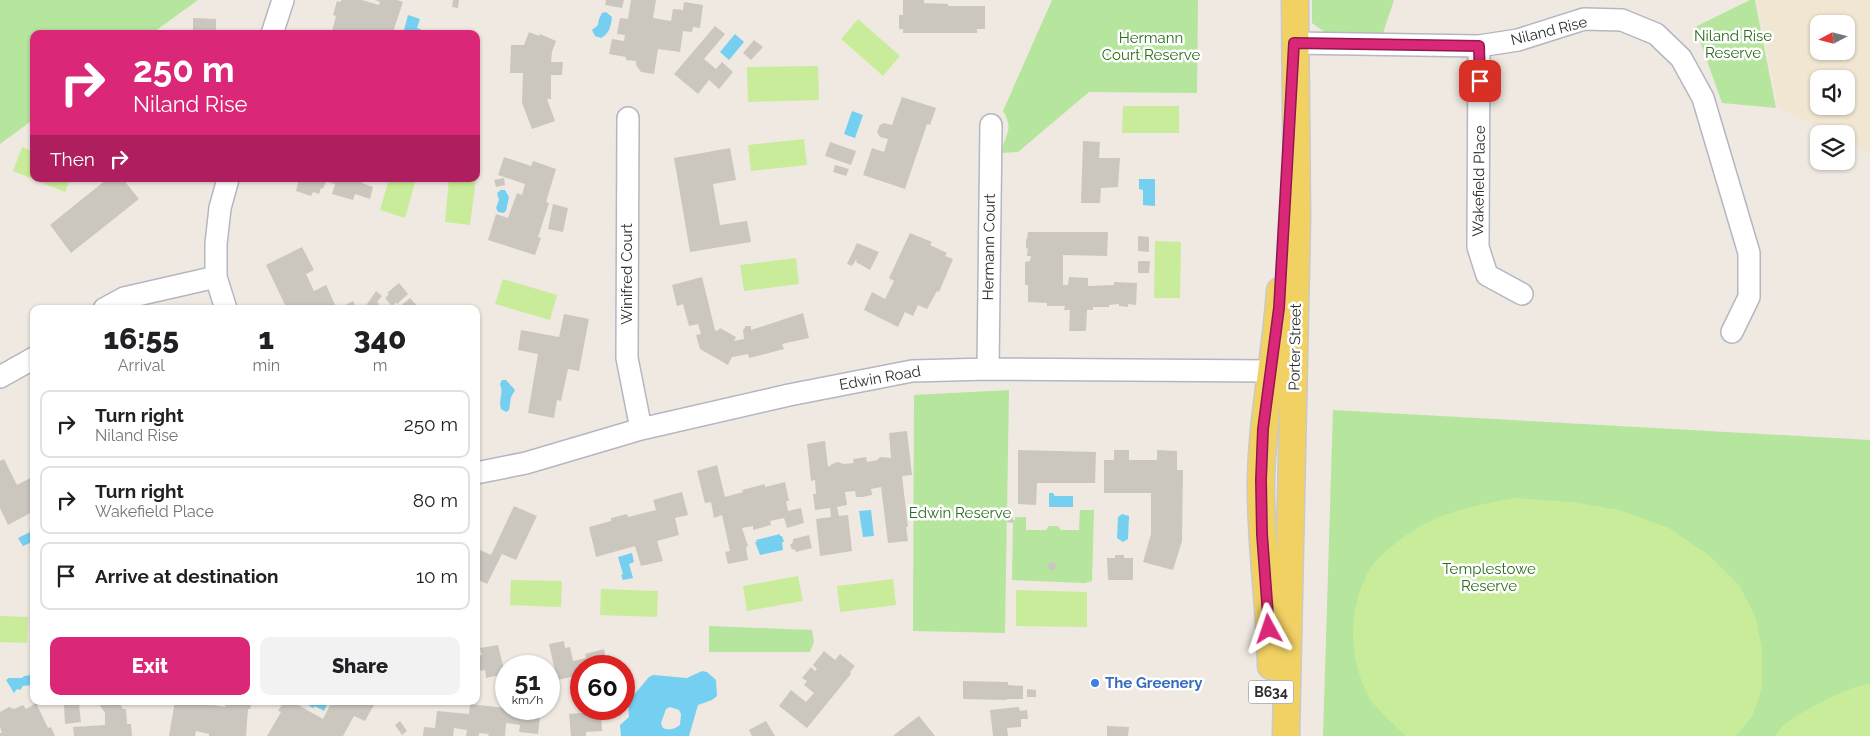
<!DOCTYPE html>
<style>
body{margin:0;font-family:Raleway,sans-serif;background:#f2f2f2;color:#202124;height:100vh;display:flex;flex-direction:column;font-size:19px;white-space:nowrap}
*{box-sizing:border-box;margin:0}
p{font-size:16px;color:#757577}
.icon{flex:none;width:28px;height:28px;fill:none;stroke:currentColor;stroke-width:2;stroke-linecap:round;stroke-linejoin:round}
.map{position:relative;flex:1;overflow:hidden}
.drawer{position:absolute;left:30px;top:305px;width:450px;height:400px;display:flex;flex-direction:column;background:#fff;border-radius:10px;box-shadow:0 1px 4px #0004}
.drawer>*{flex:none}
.banner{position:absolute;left:30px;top:30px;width:450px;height:152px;border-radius:10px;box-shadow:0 1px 4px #0004;background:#db2777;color:#fff;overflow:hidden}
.needle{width:32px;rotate:263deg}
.fabs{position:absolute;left:1810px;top:15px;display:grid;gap:10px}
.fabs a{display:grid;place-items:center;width:45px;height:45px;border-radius:10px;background:#fff;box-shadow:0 1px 4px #0004;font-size:25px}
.speed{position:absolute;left:495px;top:655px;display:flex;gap:10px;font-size:25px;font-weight:700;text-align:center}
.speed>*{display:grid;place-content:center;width:65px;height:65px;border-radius:50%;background:#fff;box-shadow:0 1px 4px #0004;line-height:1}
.speed small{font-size:12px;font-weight:400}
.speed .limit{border:8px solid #d22;background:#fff;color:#111}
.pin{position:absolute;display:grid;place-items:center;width:42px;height:42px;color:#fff;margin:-21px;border-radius:10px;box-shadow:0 2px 8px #0006}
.me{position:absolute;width:55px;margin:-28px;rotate:355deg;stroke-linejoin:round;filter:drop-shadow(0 0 4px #0008)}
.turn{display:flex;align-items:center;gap:18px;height:105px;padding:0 20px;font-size:22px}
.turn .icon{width:65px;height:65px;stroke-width:2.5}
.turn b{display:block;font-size:35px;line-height:42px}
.then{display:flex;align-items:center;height:48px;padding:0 20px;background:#0003;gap:10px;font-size:19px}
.eta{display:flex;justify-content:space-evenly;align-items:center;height:85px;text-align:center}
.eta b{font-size:30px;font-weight:800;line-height:35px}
.cta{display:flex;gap:10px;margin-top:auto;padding:10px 20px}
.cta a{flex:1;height:58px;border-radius:10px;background:#db2777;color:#fff;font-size:20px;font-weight:800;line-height:58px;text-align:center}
.cta a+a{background:#f2f2f2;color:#202124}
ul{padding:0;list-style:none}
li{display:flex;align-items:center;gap:15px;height:68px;margin:0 10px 8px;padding:0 10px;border:2px solid #e0e0e0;border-radius:10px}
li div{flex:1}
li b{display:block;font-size:19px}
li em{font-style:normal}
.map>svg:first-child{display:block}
</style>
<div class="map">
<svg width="1870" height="736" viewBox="0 0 1870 736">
<rect width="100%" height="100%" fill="#efe9e1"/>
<path fill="#f0e6d1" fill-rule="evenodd" d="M1757 0H1870V153L1846 141V134H1832L1778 107ZM1819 24H1846V51H1819ZM1819 79H1846V106H1819Z"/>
<path fill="#b6e59e" d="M0 0H198L151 34H34V119L0 144Z
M1052 0H1198L1197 93 1089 92 1018 152 1001 153C1004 136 1015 130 1003 111Z
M1312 0H1394L1383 33H1326L1312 23Z
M1750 0H1755L1776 108 1722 103 1695 27Z
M1009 390 1005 633 913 631 914 395Z
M1333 410 1870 440V736H1323Z
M1080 510H1094L1092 581 1085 583 1012 580 1013 520H1015V517H1026V530H1046L1049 526H1058L1061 530H1079Z
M709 626 812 630 814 642 810 652H709Z"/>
<path fill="#c9ec9a" d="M858 19 900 56 883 76 841 39Z
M818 66 819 100 748 102 747 67Z
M1123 106H1179V133H1122Z
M804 139 807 165 751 171 748 145Z
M22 147 34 152V179H70L65 192 13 171Z
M389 179H416L405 218 380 210Z
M449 179H476L470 225 445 222Z
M1155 241 1181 242 1180 298H1154Z
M796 258 799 284 744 291 740 265Z
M503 279 557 295 550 320 495 304Z
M1514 498 1572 502 1619 510 1669 528 1711 557 1739 585 1756 618 1762 650V688L1752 717 1736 736H1406C1397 727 1375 708 1369 697 1348 658 1347 609 1370 569 1379 554 1410 531 1426 523 1454 509 1483 504 1514 498Z
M798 576 803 601 747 611 743 586Z
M893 579 896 605 840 612 837 586Z
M511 580 562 581 561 607 510 605Z
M601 589 658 591 657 617 600 615Z
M1016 590 1087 592V627L1016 626Z
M0 616 28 617 27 643 0 642Z
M1870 684V736H1775C1778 732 1781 727 1785 724 1802 711 1850 685 1870 684Z"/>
<path fill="#75cff0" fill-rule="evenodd" d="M606 12 612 17C611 26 609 34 601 38L595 36 592 30 598 25 599 19 602 13Z
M408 15 420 19 417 28 422 30 421 34H403Z
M735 34 744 42 729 60 720 52Z
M852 111 863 115 855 138 844 134Z
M1139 179H1155V206L1143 205V190L1139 189Z
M501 190H505L509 197 506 211 503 213 498 212 496 208 499 200 497 193Z
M502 380H506L515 390 511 397 509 410 506 412 501 409C498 400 504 394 500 384Z
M1049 493H1053L1055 496H1073V507H1049Z
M871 510 874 536 863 537 859 511Z
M1122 514 1129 516 1128 539 1123 542 1117 538 1118 517Z
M34 530V541L23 546 18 538Z
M780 534V536H782L784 542H782L783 550 760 555 755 542H757L756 540Z
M632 553 634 562 629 564 633 578 623 580 621 575 623 574 618 557Z
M702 671 707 672 716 680 717 696 712 700 698 705 689 736H621L620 725 629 717 628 702 649 677 653 675 687 678ZM670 707 679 710 681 714 680 725C674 729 670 731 663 728L661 723 666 709Z
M31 675 32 685 23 686 20 690 17 689 14 693 6 680 9 678H22L24 676Z
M306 701H329L324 711 315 706 313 708 308 705 309 703Z"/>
<path fill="#cbc7bf" d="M341 0H362L379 5 380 2 375 0H397L403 2 393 32 388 30 387 34H334V32L332 31 336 16 333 15 337 1 341 2Z
M453 0H459L458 8 452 7Z
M606 0H624L622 8 605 5Z
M631 0H656L653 18 671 21 673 9 683 10 684 2 703 5 700 28 693 27 692 32 683 31 680 52 658 49 654 74 641 72 636 65V61L626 60V57L609 54 612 39 624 41 625 35 617 34 620 18 628 19Z
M903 0H924V3L948 4V6H985V29H977V33H903V29H899V15H903Z
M193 18 216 19V34H193Z
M715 26 725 34 704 59 716 69 722 62 733 72 719 89 709 80 698 94 674 74Z
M529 32 539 36 540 34 556 41 552 52 551 62H563L562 75H551V99H547L555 121 532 129 522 103 523 73H510L511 45H524Z
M754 40 763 47 751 60 743 53Z
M902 97 936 108 930 125 927 124 905 189 863 175 872 148 884 152 888 139 880 137 877 132 880 125 884 123 892 125Z
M1083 141 1100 142 1099 158H1120L1118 187 1101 188 1100 203H1081Z
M830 142 856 151 851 165 825 156Z
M730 148 736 180 713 184 720 225 747 221 751 242 690 252 674 158Z
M504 157 531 166 533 161 556 169 546 202 549 203 538 237 541 238 535 255 488 240 496 214 508 218 517 193 522 195 525 184 498 175Z
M835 165 849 169 846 176 833 172Z
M504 178 505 185 496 187 494 180Z
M107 179H123L139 199 71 253 50 225Z
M299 179H363L362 183 373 187 370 199 355 194 353 200 332 194 335 184 326 181 323 189 321 188 319 194 313 192 311 196 296 191Z
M553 204 568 208 563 232 548 229Z
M1028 232H1108L1107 256 1063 255V285H1068L1069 277 1088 278V286L1114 285V282L1137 283 1136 305 1128 304V307L1119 306V304L1109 305V307H1093V310H1087L1086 331H1069L1070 310H1064L1065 306H1047V303L1028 302V285H1025V262L1030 261 1031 256H1027L1028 248 1026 249V239H1027Z
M910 233 932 242 930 245 947 253 945 256 953 259 939 292 937 291 927 309 918 305 913 316 905 312 898 327 864 310 872 292 885 299 894 281 889 278Z
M1138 236 1149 237V252L1138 251Z
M857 243 879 252 870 270 856 262 857 260H856L852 266 847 264Z
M302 247 314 270 306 274 314 291 326 285 337 309H287L266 265Z
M1138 261H1150L1149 273H1138Z
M702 277 715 330 717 331 720 328 736 337 734 341 744 339 743 330 746 326H751V330L803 313 809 338 782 344 784 349 749 358 748 354 732 357 728 365 700 349 696 335 701 334 698 324 689 326 683 304 677 306 672 285Z
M399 283 408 294 397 304 396 302 392 306 385 298 389 294 387 293Z
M376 291 382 296 377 302 379 304 375 309H367L365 307Z
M410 298 420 309H397Z
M353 301 357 309H338Z
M564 314 589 319 579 371 568 369 561 401 557 400 554 418 528 413 538 354 518 350 521 330 559 337Z
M907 431 912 475 902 476 908 527H906L908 541 888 543 881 487 871 489 872 495 862 497H856L855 491 845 492 847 505 837 507 839 516 848 515 852 551 820 556 816 519 831 517 830 508 815 510 813 494H816L815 480 811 481 807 444 825 441 828 467 834 463 839 462 843 464 854 463 853 459 866 457 867 462 877 460 880 457 891 458 889 433Z
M1018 450 1096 452 1095 483H1037L1036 505 1018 504Z
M1114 450H1129V460H1157V450L1177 451V470H1183L1182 541 1173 570 1143 562 1151 534V493H1104V460H1114Z
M4 459 17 485 34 476V511L8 525 0 508V461Z
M717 465 725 497 743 492 742 490 765 484V487L785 482 789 501H786L788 511 801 508 804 523 787 528 784 518 770 521 771 525 753 530V526L742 528 748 546 746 547 748 560 728 564 725 552 730 551 722 515 714 518 711 502 705 503 697 471Z
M682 492 688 515 675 518 679 535 657 541 663 561 641 566 635 546 596 557 589 527 611 521V518L627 514 628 517 656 510 653 500Z
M514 506 537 516 516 560 502 554 487 584 476 579V548L491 555Z
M1013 513V523L1007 522V514Z
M809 535 812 548 796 552 795 550 792 549 790 545 793 542V539Z
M1115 555H1124V558H1133V580H1108L1107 558H1115Z
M1048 566a4 4 0 1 1 8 0a4 4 0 1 1-8 0Z
M564 641 565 648 570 647 573 661 586 658 585 654 604 649 607 666H581V675L557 680 549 644Z
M498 645 505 674 486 678 485 670 476 671V656L482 655 480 648Z
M824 651 835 660 840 654 855 666 850 672 851 674 807 728 779 706 791 690 806 702 814 693 804 685 807 681 802 678 811 667 815 671 817 669 813 665Z
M963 681 1008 682V685L1023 686V699H1007V700L963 699Z
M1027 689 1036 690V697H1027Z
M97 701H118L123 709H126L127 724H131L132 736H74L73 727 105 725V713Z
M175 701H207V704L225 707 226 701H252L250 709H248L246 736H226L225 735V736H209V734L196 731 195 736H169Z
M284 701H291L323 719 332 701H368L374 705 365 721 354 716 343 736H267L281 712 278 711Z
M36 703 48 728 51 727 55 736H0V733H2L0 727V712L9 707 14 709 23 705 26 709Z
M79 704 81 722 65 724 64 705Z
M470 704 522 710V709H541L538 734 519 732 520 725 506 723 505 736H488L489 734 479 733V736H466L467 730 454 728 453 736H423L424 727 435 728 437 711 469 714Z
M1019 707 1020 711 1027 710 1028 719H1021V727L1007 728 1008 736H993L990 710Z
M601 711 602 731 586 732V736H571L569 714Z
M919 716 935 736H893L899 731Z
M400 721 407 731 402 735 395 725Z
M766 721 775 736H752L749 730Z
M1107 726 1129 727 1128 736H1107Z"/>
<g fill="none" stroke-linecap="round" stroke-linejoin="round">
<g stroke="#b4b7c1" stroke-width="24">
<path id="minor" d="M272 34 283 0
M1294 43 1479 46 1518 40 1584 19 1622 20 1656 34 1681 58 1703 98 1749 253V297L1732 332
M1479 46 1478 247 1487 275 1522 294
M628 118 627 358 641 429
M104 309 124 298 216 277
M226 309 216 277V244L220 208 228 179
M988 369 991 125
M0 377 34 358
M476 473 526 463 641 429 789 395 912 371 988 369 1286 371"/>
</g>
<g stroke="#c9c9c9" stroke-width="29">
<path id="major" d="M1271 666C1270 604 1260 542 1261 480 1262 416 1276 354 1280 291
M1286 736 1297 218 1295 0"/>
</g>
<use href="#minor" stroke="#fff" stroke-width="21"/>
<use href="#major" stroke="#f2d163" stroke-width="26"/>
</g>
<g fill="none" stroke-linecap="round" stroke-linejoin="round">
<g stroke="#8e194d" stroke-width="12">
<path id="route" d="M1269 629 1262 534 1261 480 1263 429 1279 308 1294 43 1479 46 1480 81"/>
</g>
<use href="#route" stroke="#db2777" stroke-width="9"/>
</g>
<circle fill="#3f7fe0" stroke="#fff" stroke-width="2" cx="1095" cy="683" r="5"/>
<g text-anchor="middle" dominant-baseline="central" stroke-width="5" stroke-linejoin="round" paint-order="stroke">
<rect fill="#fff" stroke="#6d6d6d" stroke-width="1" x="1248.5" y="680.5" width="45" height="23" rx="4"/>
<g font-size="14" font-weight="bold" fill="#2e2e2e">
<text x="1271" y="692">B634</text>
</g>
<g font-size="15" fill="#2e2e2e" stroke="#fff">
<text transform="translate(1549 31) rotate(-14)">Niland Rise</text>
<text transform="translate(1479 181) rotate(-89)">Wakefield Place</text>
<text transform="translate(989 247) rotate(-89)">Hermann Court</text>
<text transform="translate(627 274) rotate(-90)">Winifred Court</text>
<text transform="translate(1295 347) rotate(-89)">Porter Street</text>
<text transform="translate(880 378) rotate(-10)">Edwin Road</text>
</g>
<g font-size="15" fill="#2c6e1b" stroke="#fff">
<text x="1733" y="36">Niland Rise<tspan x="1733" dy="17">Reserve</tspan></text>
<text x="1151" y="38">Hermann<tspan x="1151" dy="17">Court Reserve</tspan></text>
<text x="960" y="513">Edwin Reserve</text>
<text x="1489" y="569">Templestowe<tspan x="1489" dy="17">Reserve</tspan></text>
</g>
<g font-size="15" font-weight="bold" fill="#366cbe" stroke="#fff" text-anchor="start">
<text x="1105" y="683">The Greenery</text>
</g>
</g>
</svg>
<div class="fabs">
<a><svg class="needle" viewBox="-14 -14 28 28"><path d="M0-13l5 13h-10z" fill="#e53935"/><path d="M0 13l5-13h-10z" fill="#757577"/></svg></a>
<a><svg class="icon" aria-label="sound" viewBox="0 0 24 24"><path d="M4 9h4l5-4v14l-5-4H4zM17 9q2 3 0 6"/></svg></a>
<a><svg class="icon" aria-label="layers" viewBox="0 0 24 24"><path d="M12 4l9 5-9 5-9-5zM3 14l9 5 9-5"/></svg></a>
</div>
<div class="speed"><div>51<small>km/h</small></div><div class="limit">60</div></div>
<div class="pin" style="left:1480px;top:81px;background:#d93025"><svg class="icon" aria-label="arrive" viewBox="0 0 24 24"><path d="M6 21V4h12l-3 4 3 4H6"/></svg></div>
<svg class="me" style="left:1269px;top:629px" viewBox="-20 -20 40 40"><path d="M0-17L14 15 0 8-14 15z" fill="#db2777" stroke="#fff" stroke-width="4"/></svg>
<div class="banner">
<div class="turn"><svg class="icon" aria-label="right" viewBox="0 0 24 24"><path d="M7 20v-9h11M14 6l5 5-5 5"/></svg><div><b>250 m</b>Niland Rise</div></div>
<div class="then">Then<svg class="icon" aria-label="right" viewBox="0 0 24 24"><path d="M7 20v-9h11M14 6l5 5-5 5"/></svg></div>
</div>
<section class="drawer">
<div class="eta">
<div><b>16:55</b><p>Arrival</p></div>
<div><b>1</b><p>min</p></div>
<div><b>340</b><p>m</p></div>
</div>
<ul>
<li><svg class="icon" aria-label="right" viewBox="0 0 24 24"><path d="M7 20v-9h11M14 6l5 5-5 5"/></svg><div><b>Turn right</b><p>Niland Rise</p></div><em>250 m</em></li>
<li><svg class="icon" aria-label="right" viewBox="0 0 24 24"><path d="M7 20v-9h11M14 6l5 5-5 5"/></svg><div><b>Turn right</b><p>Wakefield Place</p></div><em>80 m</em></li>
<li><svg class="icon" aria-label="arrive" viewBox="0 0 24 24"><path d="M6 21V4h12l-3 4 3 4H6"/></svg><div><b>Arrive at destination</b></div><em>10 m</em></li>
</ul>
<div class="cta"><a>Exit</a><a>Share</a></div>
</section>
</div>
